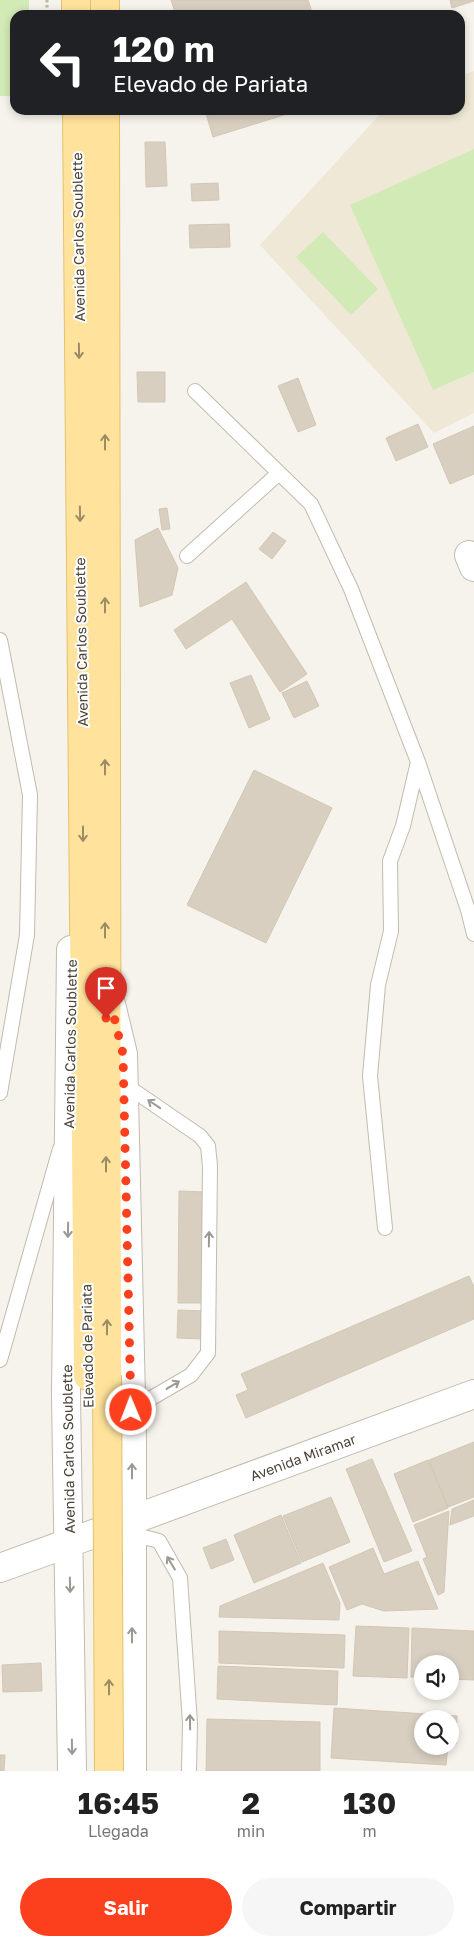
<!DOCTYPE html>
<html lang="es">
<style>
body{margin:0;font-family:"Golos Text",sans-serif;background:#f6f6f6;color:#222;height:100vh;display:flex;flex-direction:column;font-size:19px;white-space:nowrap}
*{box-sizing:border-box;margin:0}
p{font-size:16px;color:#767676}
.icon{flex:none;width:28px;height:28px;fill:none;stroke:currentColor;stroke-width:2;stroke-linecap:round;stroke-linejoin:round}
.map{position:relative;height:1771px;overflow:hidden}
.details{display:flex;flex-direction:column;background:#fff;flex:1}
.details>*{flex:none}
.hud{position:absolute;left:10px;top:10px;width:455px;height:105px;border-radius:15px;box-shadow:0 2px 8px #0003;background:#202124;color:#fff;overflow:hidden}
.fabs{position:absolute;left:414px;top:1655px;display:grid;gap:10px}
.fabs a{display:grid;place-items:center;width:45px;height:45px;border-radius:50%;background:#fff;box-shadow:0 2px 8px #0003;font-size:25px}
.pin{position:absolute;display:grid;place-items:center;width:42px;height:42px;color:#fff;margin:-51px -21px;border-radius:50% 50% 50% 0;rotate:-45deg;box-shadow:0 0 5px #0007}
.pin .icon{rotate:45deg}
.me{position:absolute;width:55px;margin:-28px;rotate:359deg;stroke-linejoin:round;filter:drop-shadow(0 0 4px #0008)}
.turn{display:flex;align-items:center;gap:18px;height:105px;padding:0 20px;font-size:22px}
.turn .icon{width:65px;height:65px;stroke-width:2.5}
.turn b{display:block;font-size:35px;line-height:42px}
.eta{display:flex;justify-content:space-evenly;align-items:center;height:85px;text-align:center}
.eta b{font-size:30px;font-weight:700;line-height:35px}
.primary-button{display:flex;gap:10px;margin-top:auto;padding:10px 20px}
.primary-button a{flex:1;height:58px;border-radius:30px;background:#fc3f1d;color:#fff;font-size:20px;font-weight:700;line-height:58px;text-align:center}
.primary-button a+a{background:#f6f6f6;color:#222}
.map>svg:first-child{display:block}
</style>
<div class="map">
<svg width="474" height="1771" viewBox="0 0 474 1771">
<rect width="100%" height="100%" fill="#f6f3ec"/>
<path fill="#efe8d6" d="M474 71V413L434 433 260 245 384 110H460V76Z"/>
<path fill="#d2eab5" d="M0 0H29V15H15V96H0Z
M474 149V372L433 390 350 205Z
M323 232 378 289 351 315 296 257Z"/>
<path fill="#d8cfc1" stroke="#d3c7b4" d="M171 0H308L313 15H176Z
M450 0H474V1L452 8Z
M205 110H300L213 137Z
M145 142H165L167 186 146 187Z
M218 183 219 200 192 201 191 184Z
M229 224 230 247 190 248 189 225Z
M137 372H165V402H138Z
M298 378 316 425 298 432 278 386Z
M418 424 428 447 396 461 386 438Z
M474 426V474L450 484 433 444Z
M167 508 170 529 162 530 159 509Z
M158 528 178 568 172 595 140 607 135 540Z
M273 532 286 541 272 559 259 549Z
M246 582 307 674 280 692 232 619 186 649 174 630Z
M251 675 270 719 249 728 230 683Z
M307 681 319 706 294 718 282 693Z
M254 770 332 808 266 943 187 905Z
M179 1191 206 1192 205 1303H178Z
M469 1276 474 1287V1319L246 1418 236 1395 248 1390 241 1374Z
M178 1310 205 1311V1339L177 1338Z
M474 1442V1497L448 1507 429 1460Z
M372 1459 412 1551 384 1562 346 1469Z
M428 1460 448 1508 413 1522 394 1474Z
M331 1497 350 1542 302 1562 283 1516Z
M474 1500V1516L450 1525 452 1509Z
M449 1511 444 1592 438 1595 423 1559 427 1557 414 1525Z
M281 1515 301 1563 254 1583 234 1535Z
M226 1539 234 1560 211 1569 203 1548Z
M373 1548 384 1574 418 1561 438 1609 384 1611 362 1604 347 1610 329 1567Z
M323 1563 340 1603 339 1620 219 1617 220 1606Z
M356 1626 409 1628 407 1678 353 1676Z
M412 1628 474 1631V1680L450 1679V1664H422V1677H411Z
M219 1631 345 1635 344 1668 219 1663Z
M41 1663 42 1691 3 1692 2 1665Z
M218 1666 338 1671 337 1705 217 1699Z
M334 1708 457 1716 456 1744H450V1719H422V1746H448L446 1765 331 1758Z
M207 1719 320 1722V1771H206Z
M0 1755H5L4 1771H0Z"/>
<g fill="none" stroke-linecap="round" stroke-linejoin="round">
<g stroke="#c2bbae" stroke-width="16">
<path id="service" d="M195 391 311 504 351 589 418 762 468 910 474 934
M187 556 279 473
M0 640 30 795 27 935 0 1093
M124 1084 200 1136 208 1146 210 1166 208 1353 191 1375 131 1410
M385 1228 370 1076 378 985 391 931 390 861 403 826 418 762
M0 1360 60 1149
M132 1534 159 1541 180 1578 190 1723 189 1771"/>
</g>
<g stroke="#c2bbae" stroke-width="30">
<path id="minor" d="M469 555 474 567
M132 1520 474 1394"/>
</g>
<g stroke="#c2bbae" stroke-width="30">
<path id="tertiary" d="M71 950 66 1396 72 1771
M111 1004 123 1054 132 1441V1771
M0 1568 129 1521"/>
</g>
<g stroke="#e6c16a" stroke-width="30">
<path id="primary" d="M76 0V15
M105 0V15
M77 110 88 1376
M105 110 107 1375"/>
</g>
<path stroke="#c4b79f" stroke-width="3" stroke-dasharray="2.5 2.5" stroke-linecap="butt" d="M47 0V15"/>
<use href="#service" stroke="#fff" stroke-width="14"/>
<use href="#minor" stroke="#fff" stroke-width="28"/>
<use href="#tertiary" stroke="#fff" stroke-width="28"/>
<use href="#primary" stroke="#ffe39c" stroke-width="28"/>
<g stroke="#e6c16a" stroke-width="30" stroke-linecap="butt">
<path id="primary-bridge" d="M107 1375 109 1771"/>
</g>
<use href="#primary-bridge" stroke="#ffe39c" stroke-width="28"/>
</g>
<defs><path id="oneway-shaft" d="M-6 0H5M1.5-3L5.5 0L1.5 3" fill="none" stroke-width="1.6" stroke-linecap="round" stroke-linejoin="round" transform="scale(1.25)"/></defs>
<g stroke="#9c8c66">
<use href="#oneway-shaft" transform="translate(79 351) rotate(89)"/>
<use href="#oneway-shaft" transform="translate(105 442) rotate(-90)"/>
<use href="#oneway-shaft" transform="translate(80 514) rotate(89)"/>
<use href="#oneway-shaft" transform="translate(105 605) rotate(-90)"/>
<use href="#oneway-shaft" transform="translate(105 767) rotate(-90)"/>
<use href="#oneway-shaft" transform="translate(83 834) rotate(90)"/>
<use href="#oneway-shaft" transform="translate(105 930) rotate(-90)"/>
<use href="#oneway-shaft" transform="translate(106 1164) rotate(-90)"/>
<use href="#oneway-shaft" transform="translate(107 1327) rotate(-90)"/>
<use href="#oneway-shaft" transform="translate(109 1687) rotate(-90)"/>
</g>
<g stroke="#9c9892">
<use href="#oneway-shaft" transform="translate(154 1104) rotate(-146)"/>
<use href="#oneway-shaft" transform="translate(68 1230) rotate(91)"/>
<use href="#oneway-shaft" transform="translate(209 1239) rotate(-89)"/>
<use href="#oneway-shaft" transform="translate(173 1385) rotate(-31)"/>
<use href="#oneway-shaft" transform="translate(132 1471) rotate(-90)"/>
<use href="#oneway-shaft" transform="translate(171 1563) rotate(-121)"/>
<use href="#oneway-shaft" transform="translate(70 1585) rotate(89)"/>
<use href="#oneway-shaft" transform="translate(132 1635) rotate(-90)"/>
<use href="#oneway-shaft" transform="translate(190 1722) rotate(-91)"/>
<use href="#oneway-shaft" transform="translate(72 1747) rotate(89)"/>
</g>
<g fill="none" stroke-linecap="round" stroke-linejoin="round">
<path stroke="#fc3f1d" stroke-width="9" stroke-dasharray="0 16.2" d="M106 1018 105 979 123 1054 131 1410"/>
</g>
<g text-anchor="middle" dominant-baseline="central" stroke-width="4" stroke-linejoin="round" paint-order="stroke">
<g font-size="14" fill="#4b4439" stroke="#fff">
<text transform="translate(78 237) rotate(-91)">Avenida Carlos Soublette</text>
<text transform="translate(81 642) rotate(-91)">Avenida Carlos Soublette</text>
<text transform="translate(70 1044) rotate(-89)">Avenida Carlos Soublette</text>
<text transform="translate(87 1346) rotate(-91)">Elevado de Pariata</text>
<text transform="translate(68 1449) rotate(-91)">Avenida Carlos Soublette</text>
<text transform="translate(303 1457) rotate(-20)">Avenida Miramar</text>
</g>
</g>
</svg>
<div class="fabs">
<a><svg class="icon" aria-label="sound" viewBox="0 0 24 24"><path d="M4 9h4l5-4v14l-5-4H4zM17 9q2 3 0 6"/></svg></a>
<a><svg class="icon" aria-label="search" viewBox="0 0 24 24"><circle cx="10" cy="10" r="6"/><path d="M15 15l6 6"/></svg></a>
</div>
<div class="pin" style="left:106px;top:1018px;background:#d93025"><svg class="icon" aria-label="arrive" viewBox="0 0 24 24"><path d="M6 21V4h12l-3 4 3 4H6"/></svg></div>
<svg class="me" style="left:131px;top:1410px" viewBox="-20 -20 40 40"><circle r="17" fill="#fc3f1d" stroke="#fff" stroke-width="3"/><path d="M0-11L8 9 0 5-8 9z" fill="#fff"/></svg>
<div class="hud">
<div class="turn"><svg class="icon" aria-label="left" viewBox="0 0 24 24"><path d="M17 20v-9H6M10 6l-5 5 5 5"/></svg><div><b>120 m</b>Elevado de Pariata</div></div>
</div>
</div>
<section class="details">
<div class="eta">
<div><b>16:45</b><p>Llegada</p></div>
<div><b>2</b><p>min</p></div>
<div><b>130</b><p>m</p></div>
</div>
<div class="primary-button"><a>Salir</a><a>Compartir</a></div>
</section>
